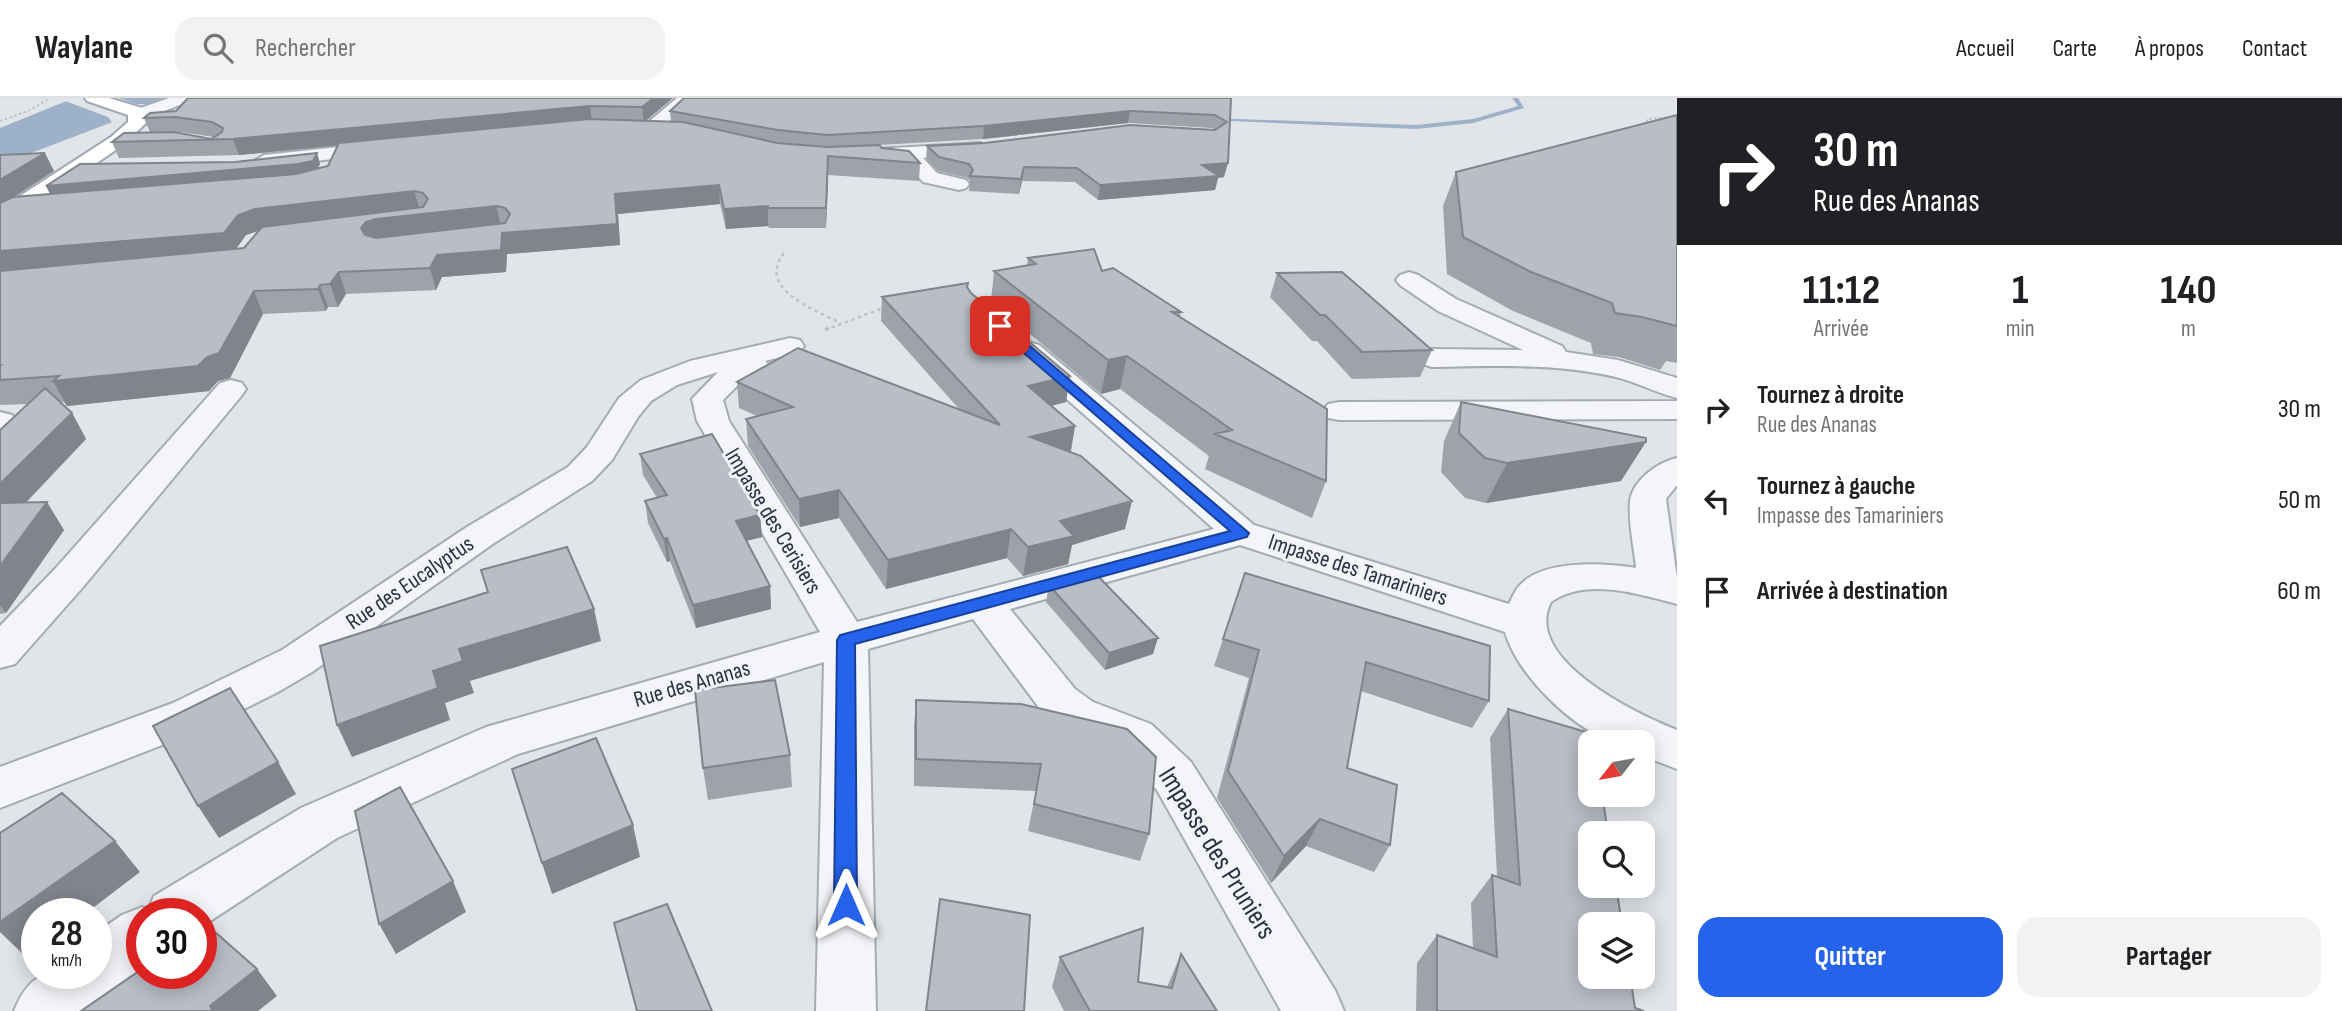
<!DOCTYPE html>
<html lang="fr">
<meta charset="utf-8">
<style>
body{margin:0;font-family:"Sofia Sans Condensed",sans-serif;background:#f2f2f2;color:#202124;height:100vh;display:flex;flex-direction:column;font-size:26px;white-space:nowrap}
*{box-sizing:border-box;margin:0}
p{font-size:23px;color:#757577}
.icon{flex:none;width:38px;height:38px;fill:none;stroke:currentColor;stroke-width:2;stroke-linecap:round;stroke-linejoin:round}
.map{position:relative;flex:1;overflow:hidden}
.sheet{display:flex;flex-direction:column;background:#fff;width:665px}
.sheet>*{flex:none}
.guide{background:#202124;color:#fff;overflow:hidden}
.needle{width:46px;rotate:239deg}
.tools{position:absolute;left:1578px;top:632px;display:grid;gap:14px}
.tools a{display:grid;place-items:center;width:77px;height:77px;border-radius:14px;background:#fff;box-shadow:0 4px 18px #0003;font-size:35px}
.speed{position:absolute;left:21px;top:800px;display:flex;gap:14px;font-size:35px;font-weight:700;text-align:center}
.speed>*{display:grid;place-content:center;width:91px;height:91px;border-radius:50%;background:#fff;box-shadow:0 4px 18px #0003;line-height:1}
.speed small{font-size:18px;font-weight:400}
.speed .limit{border:10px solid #d22;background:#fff;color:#111}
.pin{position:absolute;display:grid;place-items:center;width:60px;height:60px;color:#fff;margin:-30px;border-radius:14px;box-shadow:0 4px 10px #0006}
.me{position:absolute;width:77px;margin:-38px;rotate:0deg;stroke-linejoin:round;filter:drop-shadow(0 0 5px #0008)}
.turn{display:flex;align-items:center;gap:24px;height:147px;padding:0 21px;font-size:32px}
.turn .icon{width:91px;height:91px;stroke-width:2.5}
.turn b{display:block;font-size:49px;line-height:60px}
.eta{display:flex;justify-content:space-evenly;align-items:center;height:119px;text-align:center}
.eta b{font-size:42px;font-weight:700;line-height:49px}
.action{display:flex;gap:14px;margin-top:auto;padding:14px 21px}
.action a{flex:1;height:80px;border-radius:21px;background:#2563eb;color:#fff;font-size:28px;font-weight:700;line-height:80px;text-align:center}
.action a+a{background:#f2f2f2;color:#202124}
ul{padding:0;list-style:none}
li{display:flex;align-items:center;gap:21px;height:91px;padding:0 21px}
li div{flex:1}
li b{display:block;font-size:26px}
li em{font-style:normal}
header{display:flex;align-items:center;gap:42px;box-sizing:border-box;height:98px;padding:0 35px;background:#fff;border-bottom:2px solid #e0e0e0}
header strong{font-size:33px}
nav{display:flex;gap:38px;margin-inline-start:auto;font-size:24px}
.search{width:490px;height:63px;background:#f2f2f2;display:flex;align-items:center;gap:18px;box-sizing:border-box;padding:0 24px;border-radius:21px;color:#757577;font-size:26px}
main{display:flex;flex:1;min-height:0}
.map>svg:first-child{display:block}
</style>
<header>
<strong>Waylane</strong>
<div class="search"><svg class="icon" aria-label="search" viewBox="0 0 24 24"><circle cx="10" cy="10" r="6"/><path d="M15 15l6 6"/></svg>Rechercher</div>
<nav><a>Accueil</a><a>Carte</a><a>À propos</a><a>Contact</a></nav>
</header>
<main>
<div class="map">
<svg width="1677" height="913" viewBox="0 0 1677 913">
<rect width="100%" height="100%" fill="#e1e4e9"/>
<path fill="#9db1c8" d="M74 0H164L115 23 0 67V30Z"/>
<path fill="#e1e4e9" d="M71 0H119L136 6H155L111 28 112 24 108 19 65 3Z"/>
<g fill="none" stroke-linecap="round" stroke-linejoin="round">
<path fill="#9db1c8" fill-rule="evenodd" d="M1512 0H1518L1524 10 1473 25 1416 31 1205 22 1209 20 1416 27 1473 21 1518 8Z"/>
<g stroke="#a6abb3" stroke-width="4">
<path id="minor" d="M169 0H192L190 3 144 21H132L129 17 132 13Z
M677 0H695L657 35H645L642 31 645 27Z
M385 44 392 46 394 50 392 54 264 69 254 63 264 57Z
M980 45 989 51 987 55 923 60 937 75 966 82 969 86 966 90 959 92 923 84 910 69 889 68 880 62 858 64 848 58 858 52Z
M1409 174 1418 177 1456 201 1562 248 1566 254 1618 262 1677 280V300C1656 295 1637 284 1616 279 1556 265 1493 268 1432 269L1422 266 1418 260 1422 254 1432 251 1523 252 1438 213 1400 187 1396 182 1400 177Z
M790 240 800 242 804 248 800 254 765 263 768 266 763 272 738 287 723 302 729 323 857 524 1214 431 1019 259 1015 253 1019 247 1029 244 1039 247 1254 427 1509 506C1512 500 1515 492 1520 487 1544 461 1604 465 1636 470 1634 449 1628 424 1630 403 1633 382 1658 364 1677 360V387L1666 401 1677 480V506C1638 496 1586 479 1551 504 1522 561 1636 616 1677 632V671L1643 658V644C1633 644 1620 646 1610 643 1569 627 1517 576 1505 534L1240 447 1010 511 1075 591 1093 604 1151 626 1191 664 1335 892 1344 913H1281L1157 692 1117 652 1061 628 1043 615 973 521 868 551 876 913H816L824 564 518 656 337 740 201 829V816H142V871L112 892 90 913H14C33 867 52 875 96 875V835L122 817 142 809 148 812 154 798 301 710 486 629 820 534 697 323 692 301 718 274 677 287 651 303 638 319 612 362 592 383 494 445 312 574 278 594 206 630 0 710V669L173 605 282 552 467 429 568 369 587 349 619 300 641 282 690 263Z
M231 282 242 285 246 291 242 297 83 489 15 566 0 570V528L55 471 220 285Z
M1677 303V321L1339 322 1328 320 1323 313 1328 306 1339 304Z
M0 314 12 317 17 324 12 331 0 334Z"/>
</g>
<g stroke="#a1a8b5" stroke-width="4">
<path id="major" d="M85 0H109L142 10 146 25 123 47 8 126 0 128V111L111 39 128 24V17L87 3Z"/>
</g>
<path stroke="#bfc2c8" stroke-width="2" stroke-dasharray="2.5 2.5" stroke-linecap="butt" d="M0 23 28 13 50 0
M1647 29V21L1677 19"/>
<path stroke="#bfc2c8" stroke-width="2.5" stroke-dasharray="3.5 3.5" stroke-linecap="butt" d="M784 155C756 191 814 211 840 225
M825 232 886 209"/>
<path stroke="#bfc2c8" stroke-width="3.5" stroke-dasharray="4.5 4.5" stroke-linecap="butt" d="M825 232 829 230"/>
<use href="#minor" fill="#f4f5f8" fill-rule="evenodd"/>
<use href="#major" fill="#fff" fill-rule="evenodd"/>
</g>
<path fill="#9ea3aa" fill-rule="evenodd" d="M188 0H673L646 23 671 24 670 13 1231 0 1224 79 1218 80 1215 92 1098 102 1075 84 1022 83 1019 96 969 93 970 83 968 80 938 73 926 61 927 48 1215 32 1212 30 1128 25 983 41 879 47 882 50 920 65 919 83 828 77 826 130H769L768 128 726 131 720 106 618 116 620 147 507 156 506 174 442 179 436 192 346 196 338 209H328L326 213 263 216 230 280 218 283 209 293 67 308 64 304H60L72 315 86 341 26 405 64 432 6 515 0 516V332L28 306 0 307V57L54 73 14 99 50 96 46 88 235 64 317 55 320 66 318 70 328 68 338 48 239 57 119 60 112 44 150 34 144 20 176 13ZM177 34H181L214 39 211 41ZM258 133 244 150 236 151 246 137Z
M1677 17V265L1666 263 1660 272 1619 259 1593 256 1591 245 1513 213 1447 176 1443 108 1456 74Z
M1028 160 1102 173 1181 214 1180 219 1326 383 1312 420 1205 371 1209 358 1120 291 1101 296 991 203 994 173 1027 167Z
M1277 175 1432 252 1420 279 1352 281 1317 243H1312L1270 199Z
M967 190 971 195 1070 278 1066 304 1051 308 1075 328 1071 354 1125 431 1072 447 1068 466 1023 478 1007 460 886 491 839 420 800 429 748 348 746 321 757 318 739 310 737 284 960 312 881 223 882 199Z
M1461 304 1621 383 1486 405 1465 400 1441 374 1444 343Z
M640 356 760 417 762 439 746 443 770 488 771 511 696 530 670 463 667 464 648 425 645 403 657 400 643 377Z
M1245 475 1489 603 1472 630 1361 593 1347 670 1390 747 1374 774 1306 748 1271 785 1217 700 1249 580 1214 568Z
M1049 487 1153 556 1105 572 1046 504Z
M916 602 1021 606 1149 736 1140 763 1028 733 1036 693 914 688V629Z
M1508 611 1635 910 1644 913H1416L1417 865 1437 837 1473 850 1471 805 1492 777 1497 778 1490 640Z
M790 657 792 689 708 702 703 670Z
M1181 856 1217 913H1064L1052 889 1060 859 1138 884 1167 889Z"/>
<path fill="#81848b" d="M654 0H673L644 24 642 9Z
M590 8 592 22 239 57 233 41Z
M1130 13 1128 25 983 41 984 28Z
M45 55 54 73 0 108V82Z
M317 55 320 66 316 74 52 99 46 88Z
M828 58V77L826 130V110Z
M1228 65 1224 79 1218 80 1215 92 1098 102 1100 87 1202 67Z
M1024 69 1022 83 1019 96 1021 81Z
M719 87 720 106 618 116 620 147 507 156 506 174 442 179 436 192 430 170 437 157 615 96Z
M414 93 420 112 263 131 246 137 233 155 0 175V153L238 117 255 111Z
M496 108 501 128 372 144 361 130 366 124 376 121Z
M768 108V128L726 131 724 111Z
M339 174 346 196 338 209 330 186Z
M320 187 328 209 326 213 318 191Z
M254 193 263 216 230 280 218 283 209 293 67 308 53 283Z
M1127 258 1120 291 1101 296 1108 262Z
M1070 278 1066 304 1025 314 1028 288Z
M72 315 86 341 0 431V386Z
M1075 328 1070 355 1030 339Z
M1646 344 1621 383 1486 405 1507 365Z
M839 392V420L800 429 799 401Z
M1132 403 1125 431 1072 447 1068 466 1023 478 1028 449 1060 423Z
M47 404 64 432 6 515 0 507V468Z
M760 417 762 439 738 445 736 423Z
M1011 431 1007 460 886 491 888 462Z
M667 440 670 463 667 464 664 441Z
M770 488 771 511 696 530 693 507Z
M594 511 601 543 470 583 474 595 445 605 450 622 352 659 337 627 433 573 459 551Z
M1158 540 1153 556 1105 572 1109 555Z
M278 664 296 696 219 740 198 708Z
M1320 721 1306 748 1271 785 1284 758Z
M633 727 640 759 552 796 542 765Z
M115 743 140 774 85 816H37V851L26 859 0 834V824Z
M453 783 466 814 396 856 379 826Z
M257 871 277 898 258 913H213L210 908Z"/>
<path fill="#b8bdc6" stroke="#81848b" stroke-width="2" fill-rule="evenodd" d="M188 0H654L642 9 590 8 233 41 112 44 124 35 174 34 211 41 222 34 223 30 212 24 175 19 144 20 150 15 176 13Z
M684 0H1231L1228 65 1202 67 1219 78 1100 87 1077 70 1024 69 1021 81 970 78 973 72 969 66 939 59 927 48 985 45 1130 27 1215 32 1227 24 1215 17 1130 13 984 28 827 37 778 32 670 13Z
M1677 17V228L1642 219 1615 215 1612 205 1531 174 1463 139 1456 74Z
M589 21 683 24 777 45 827 49 879 47 882 50 909 53 920 65 828 58 826 110H768V108L724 111 719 87 615 96 617 126 502 135 501 152 437 157 430 170 339 174 330 186 320 187 318 191 254 193 219 255 207 259 198 268 53 283 59 278 0 282V268L1 267H0V173L244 150 262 129 423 109 428 101 423 95 414 93 255 111 238 117 224 135 0 153V105L13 99 296 76 328 68 339 45ZM496 108 505 110 510 116 505 125 376 140 365 137 361 130 366 124 376 121Z
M45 55 0 82V57Z
M317 55 313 63 298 66 46 88 80 66 235 64Z
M1094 151 1102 173 1113 170 1181 214H1172L1327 311 1326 383 1215 336 1232 332 1127 258 1108 262 994 173 1036 166 1028 160Z
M1342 174 1432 252 1362 254 1325 217H1320L1277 175Z
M968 185 967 189 971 195 1070 278 1028 288 1075 328 1030 339 1081 358 1132 403 1060 423 1074 438 1028 449 1011 431 888 462 839 392 799 401 746 321 793 309 737 284 798 250 1000 327 882 199Z
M45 290 72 315 0 386V332Z
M1461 304 1646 340V344L1507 365 1485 360 1459 335Z
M712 336 760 417 736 423 770 488 693 507 667 440 664 441 645 403 667 397 640 356Z
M47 404 0 468V405Z
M567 449 594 511 459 551 463 563 433 573 438 590 337 627 320 548 488 494 481 472Z
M1095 475 1158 540 1109 555 1049 487Z
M1245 475 1490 548 1489 603 1366 564 1347 670 1397 687 1390 747 1320 721 1284 758 1228 673 1259 552 1223 541Z
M775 582 790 657 703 670 695 592Z
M230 590 278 664 198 708 153 628Z
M916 602 1021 606 1127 631 1156 659 1149 736 1034 706 1041 666 916 661Z
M1508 611 1593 636 1594 644H1591V696H1602L1608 735H1591V788H1616L1622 826H1591V878H1630L1635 910 1644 913H1437V837L1497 859 1492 777 1520 787Z
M596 640 633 727 542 765 512 671Z
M400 689 453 783 379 826 355 713Z
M62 695 115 743 0 824V735Z
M940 801 1030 817 1024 913H926Z
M667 806 712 913H637L614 825Z
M206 826 257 871 210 908 213 913H81L142 871V875H201V829Z
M1143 830 1138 884 1172 890 1181 856 1217 913H1090L1060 859Z"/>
<path fill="#2563eb" stroke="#184099" stroke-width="2" d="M996 226H1004L1249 435 1247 439 855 546 857 807 854 814 846 817 838 814 834 807 837 542 840 537 1230 433 996 231Z"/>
<g text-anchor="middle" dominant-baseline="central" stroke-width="6" stroke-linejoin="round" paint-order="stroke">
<g font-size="23" fill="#2a3141" stroke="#f1f3f7">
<text transform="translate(773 423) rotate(59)">Impasse des Cerisiers</text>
<text transform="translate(1358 472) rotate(18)">Impasse des Tamariniers</text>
<text transform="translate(410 485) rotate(-34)">Rue des Eucalyptus</text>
<text transform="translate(692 586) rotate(-16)">Rue des Ananas</text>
</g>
<g font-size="28" fill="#2a3141" stroke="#f1f3f7">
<text transform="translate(1217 755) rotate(58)">Impasse des Pruniers</text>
</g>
</g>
</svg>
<div class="tools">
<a><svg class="needle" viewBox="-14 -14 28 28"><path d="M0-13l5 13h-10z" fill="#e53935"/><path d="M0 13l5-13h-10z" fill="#757577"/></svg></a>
<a><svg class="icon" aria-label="search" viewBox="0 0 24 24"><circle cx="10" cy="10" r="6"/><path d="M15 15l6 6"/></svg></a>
<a><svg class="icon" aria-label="layers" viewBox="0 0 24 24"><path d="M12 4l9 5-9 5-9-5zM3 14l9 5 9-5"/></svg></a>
</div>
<div class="speed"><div>28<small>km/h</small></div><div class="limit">30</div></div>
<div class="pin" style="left:1000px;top:228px;background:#d93025"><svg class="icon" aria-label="arrive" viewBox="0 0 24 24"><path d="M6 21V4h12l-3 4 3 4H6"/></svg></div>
<svg class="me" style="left:846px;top:807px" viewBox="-20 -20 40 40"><path d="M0-17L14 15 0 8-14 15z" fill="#2563eb" stroke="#fff" stroke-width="4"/></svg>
</div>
<section class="sheet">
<div class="guide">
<div class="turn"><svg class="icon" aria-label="right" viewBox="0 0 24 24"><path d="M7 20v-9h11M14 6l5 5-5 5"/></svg><div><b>30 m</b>Rue des Ananas</div></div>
</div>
<div class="eta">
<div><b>11:12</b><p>Arrivée</p></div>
<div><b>1</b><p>min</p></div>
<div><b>140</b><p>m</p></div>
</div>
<ul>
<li><svg class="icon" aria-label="right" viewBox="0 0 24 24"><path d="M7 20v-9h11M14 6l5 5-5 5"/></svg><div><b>Tournez à droite</b><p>Rue des Ananas</p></div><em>30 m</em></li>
<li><svg class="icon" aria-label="left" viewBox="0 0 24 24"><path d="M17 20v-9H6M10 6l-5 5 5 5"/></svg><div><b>Tournez à gauche</b><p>Impasse des Tamariniers</p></div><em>50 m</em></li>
<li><svg class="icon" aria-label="arrive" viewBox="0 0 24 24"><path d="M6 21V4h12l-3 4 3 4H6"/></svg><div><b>Arrivée à destination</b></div><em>60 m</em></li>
</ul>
<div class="action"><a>Quitter</a><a>Partager</a></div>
</section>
</main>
